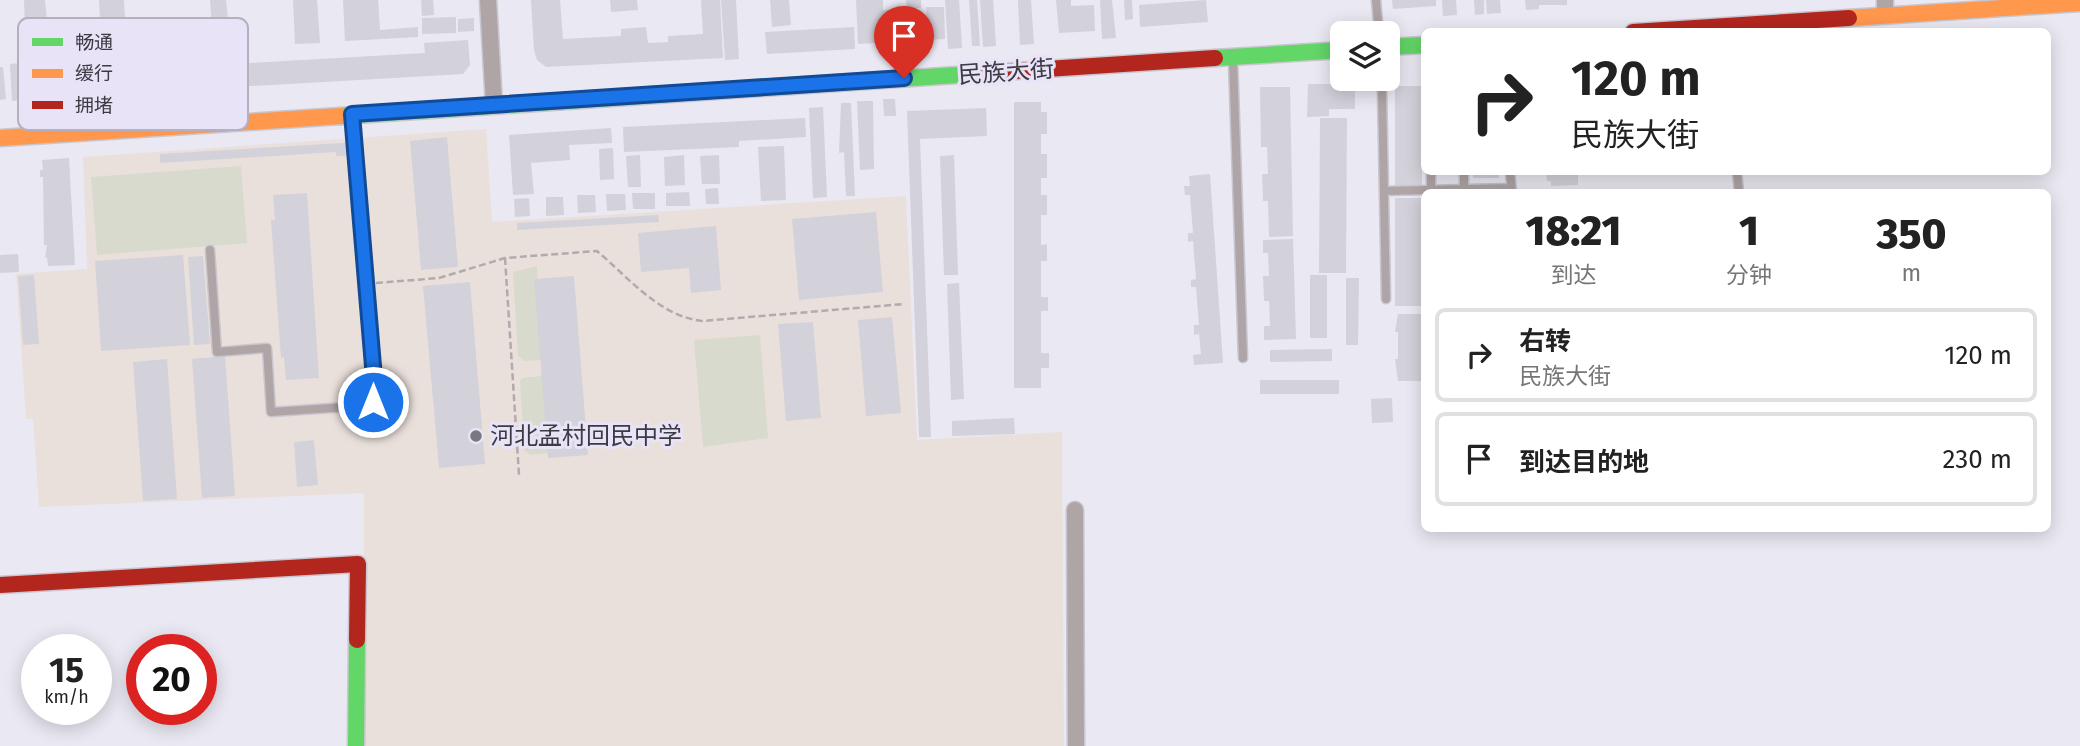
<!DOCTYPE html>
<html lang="zh">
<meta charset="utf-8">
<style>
body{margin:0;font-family:"Fira Sans","Noto Sans SC",sans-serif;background:#f6f6f6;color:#222;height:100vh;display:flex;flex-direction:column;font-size:26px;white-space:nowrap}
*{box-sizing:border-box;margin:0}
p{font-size:23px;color:#767676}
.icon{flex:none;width:38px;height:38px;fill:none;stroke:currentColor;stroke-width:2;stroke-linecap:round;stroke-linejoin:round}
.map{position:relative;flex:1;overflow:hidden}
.side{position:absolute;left:1421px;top:189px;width:630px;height:343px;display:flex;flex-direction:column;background:#fff;border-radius:10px;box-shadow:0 4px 18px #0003}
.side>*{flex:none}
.hud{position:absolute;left:1421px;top:28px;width:630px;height:147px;border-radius:10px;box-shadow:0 4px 18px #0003;background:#fff;color:#222;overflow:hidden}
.fabs{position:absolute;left:1330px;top:21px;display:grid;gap:14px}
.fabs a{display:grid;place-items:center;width:70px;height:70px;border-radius:10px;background:#fff;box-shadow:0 4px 18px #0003;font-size:35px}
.speed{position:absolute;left:21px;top:634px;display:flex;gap:14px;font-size:35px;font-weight:700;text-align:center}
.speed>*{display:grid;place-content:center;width:91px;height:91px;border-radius:50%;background:#fff;box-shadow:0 4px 18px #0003;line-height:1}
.speed small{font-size:18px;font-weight:400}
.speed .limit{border:10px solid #d22;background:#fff;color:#111}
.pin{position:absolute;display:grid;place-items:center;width:60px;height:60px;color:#fff;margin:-72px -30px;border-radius:50% 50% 50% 0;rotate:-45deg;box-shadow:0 0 7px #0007}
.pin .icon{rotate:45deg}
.me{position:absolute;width:77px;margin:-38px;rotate:0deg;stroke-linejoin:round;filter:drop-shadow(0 0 5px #0008)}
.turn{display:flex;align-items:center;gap:24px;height:147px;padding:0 35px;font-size:32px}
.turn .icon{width:91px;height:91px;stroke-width:2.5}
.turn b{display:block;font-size:49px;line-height:60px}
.eta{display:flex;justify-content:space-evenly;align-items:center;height:119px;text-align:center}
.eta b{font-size:42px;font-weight:800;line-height:49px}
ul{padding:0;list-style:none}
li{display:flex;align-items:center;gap:21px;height:94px;margin:0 14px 10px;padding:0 21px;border:4px solid #e0e0e0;border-radius:10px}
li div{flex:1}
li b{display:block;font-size:26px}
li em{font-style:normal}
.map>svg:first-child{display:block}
</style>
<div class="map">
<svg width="2080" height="746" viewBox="0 0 2080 746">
<rect width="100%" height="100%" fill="#eae8f2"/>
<path fill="#eae0db" d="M486 129 492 222 906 196 917 440 1062 432 1064 746H363L364 493 39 507 33 419H26L16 274 87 269 83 157Z"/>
<path fill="#d8dace" d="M241 166 247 243 97 255 91 177Z
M537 266 541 360 524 361 518 356 513 272Z
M760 335 768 438 703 447 694 340Z
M542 376 548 453 530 455 524 450 520 381 522 378Z"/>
<path fill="#d3d1da" d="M24 0H45L48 33 22 35V26H25Z
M99 0H124L127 54 102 55Z
M210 0H226L232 57 214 58Z
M293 0H317L320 43 295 44Z
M343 0H378L380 30 418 27V37L345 41Z
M421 0H433L434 15 422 16Z
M531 0H560L563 39 621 36V29L646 27 648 43 668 42V36L703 34 701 0H720L723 58 546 67 537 60 534 50Z
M610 0H637L638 10 611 12Z
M721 0H736L739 59 725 60Z
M770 0H789L791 25 772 27Z
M856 0H883V10L907 9 906 0H921V8H916L917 18 884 20V24L927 23 926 7H944L945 39 858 44Z
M945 0H959L962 48 948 49Z
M969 0H977L980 46H972Z
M980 0H993L996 46 983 47Z
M1018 0H1031L1034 44 1020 45Z
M1056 0H1071V6L1094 5 1095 31 1059 33Z
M1100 0H1112L1116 38 1102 39Z
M1124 0H1132L1133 19 1125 20Z
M1206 0 1208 22 1140 27 1139 5Z
M1392 0H1436V6L1393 9Z
M1442 0H1456L1457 15 1443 16Z
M1474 0H1484V14L1475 15Z
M1486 0H1500L1501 13 1487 14Z
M1525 0H1567V5H1539V9L1526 10Z
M96 17 98 49 74 50 73 19Z
M456 17V33L422 34V18Z
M474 18V31L458 32V19Z
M854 27 855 49 767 54 765 32Z
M468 40 470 65 463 74 94 95 93 74 110 73 109 59 146 56 147 73 216 69 215 65 425 53 424 43Z
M22 63 23 77 63 74 64 97 12 101 10 64Z
M0 67H3L6 99 0 100Z
M1308 84H1355V109H1329V116L1307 117Z
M1395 86H1422V185H1395Z
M1260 87H1290L1293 236 1269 237 1268 201H1263L1262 174H1268L1267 147H1261Z
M883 99H895L896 116H884Z
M857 101H873L874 169 860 170Z
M1014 102H1041V112H1047V134H1041V154H1047V178H1041V195H1047V215H1041V245L1047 244V261H1041V297H1048V311H1041V353H1049V368H1041V388H1014Z
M841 103H851L855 196H846L844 152 839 153Z
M823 107 827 197 813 198 809 108Z
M986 108 987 136 920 139 931 437H919L907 111Z
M805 118 806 137 739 141V147L624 152 623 127Z
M1320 118H1347L1346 273H1319Z
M611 128 612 143 569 145 570 160 531 163 534 194 513 195 509 135Z
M447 137 458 267 421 270 410 141Z
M360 142V155L336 156V152L160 163V154Z
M784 146 786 200 761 201 758 147Z
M613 148 614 179 600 180 599 149Z
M640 155 641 187H628L626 156Z
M684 155 685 185 665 186 664 157Z
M719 155 720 184H702L700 156Z
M954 155 958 275H944L940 156Z
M69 158 75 265 48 266 47 257 45 258 47 245H44L43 177H40V170H43L42 160Z
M1473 172H1499V178H1473Z
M1546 172H1578V185L1551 186V181H1547Z
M1210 174 1223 363 1194 365 1193 355 1201 354 1199 334 1194 335V325H1199L1196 287H1191V280L1196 279 1193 241 1188 242V233H1193L1190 195H1185L1184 186H1190L1189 176Z
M718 188 719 204H706L705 189Z
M689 192 690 206H666V193Z
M307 193 319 378 286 380 284 357 281 358 271 220H275L273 195Z
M632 193H655V209H633Z
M606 194H625L626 210 607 211Z
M577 195H595L596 212 578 213Z
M546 197H563L564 215 546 216Z
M529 198 530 216 515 217 514 199Z
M1395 198H1421V306H1395Z
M876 212 883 292 799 300 792 219Z
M658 215 659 222 517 230V223Z
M716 226 721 290 691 293 689 268 641 272 638 233Z
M1293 239 1296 339 1264 340V326H1270L1269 301H1264L1263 276H1269L1268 253H1263V240Z
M18 254 19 272 0 273V255Z
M183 255 190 345 101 351 95 261Z
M203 256 210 344 194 345 188 257Z
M34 275 39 344 23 345 18 276Z
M1310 275H1327V338H1310Z
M574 276 588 455 548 458 534 279Z
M1346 278H1359L1358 345H1346Z
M470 282 485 464 439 468 423 286Z
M959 283 964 399 951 400 947 284Z
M1398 314H1424V381H1398L1395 359H1398V332H1395Z
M892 317 901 413 866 416 858 320Z
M813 322 821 418 786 421 778 324Z
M1332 349V361L1270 362V350Z
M225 356 235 496 202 498 192 359Z
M167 359 177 499 143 501 133 362Z
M1260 380H1339V394H1260Z
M1392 398 1393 422 1372 423 1371 399Z
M1014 418 1015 434 952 436V421Z
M314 440 318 485 297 487 294 442Z"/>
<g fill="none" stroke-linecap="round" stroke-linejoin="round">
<g stroke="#c8c6ce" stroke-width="11">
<path id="lane" d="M1376 0 1379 33
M1233 60 1243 358
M1382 90 1386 299
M1431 172V192
M1464 172V192
M1510 172 1512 192
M1737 172 1739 192
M1384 191 1511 188
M210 250 217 352 267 348 271 412 362 406 373 402 375 390 352 116"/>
</g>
<g stroke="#c8c6ce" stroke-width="19">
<path id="street" d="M488 0 494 105
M1885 15V0
M1075 510 1076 746"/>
</g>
<g stroke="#c8c6ce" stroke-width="19">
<path id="fast" d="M1388 47 1424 45
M1215 58 1342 50
M341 116 987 73
M356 746 357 640"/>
</g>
<g stroke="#c8c6ce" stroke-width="19">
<path id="slow" d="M1849 18 2080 3
M0 138 341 116"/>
</g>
<g stroke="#c8c6ce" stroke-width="19">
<path id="jam" d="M1633 32 1849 18
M987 73 1215 58
M0 585 358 564 357 640"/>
</g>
<path stroke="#b2aaad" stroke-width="2.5" stroke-dasharray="7 3.5" stroke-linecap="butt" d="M505 258 519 475
M376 283 439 278 505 258 597 251C628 277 659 316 702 321L904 304"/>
<use href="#lane" stroke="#afa4a6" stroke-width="8"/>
<use href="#street" stroke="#afa4a6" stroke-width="16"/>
<use href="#fast" stroke="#63d668" stroke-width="16"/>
<use href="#slow" stroke="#ff974d" stroke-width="16"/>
<use href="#jam" stroke="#b3261e" stroke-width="16"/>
</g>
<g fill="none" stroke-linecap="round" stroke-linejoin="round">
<g stroke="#114b97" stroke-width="18">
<path id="route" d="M373 402 375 390 352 114 904 78"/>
</g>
<use href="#route" stroke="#1a73e8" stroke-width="12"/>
</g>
<circle fill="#797780" stroke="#e8e3f7" stroke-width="2.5" cx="476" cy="436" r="7"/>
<g text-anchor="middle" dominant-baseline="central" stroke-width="6" stroke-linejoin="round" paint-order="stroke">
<g font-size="24" fill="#3c3a42" stroke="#e8e3f7">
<text transform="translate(1006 72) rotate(-4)">民族大街</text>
</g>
<g font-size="24" fill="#3c3a42" stroke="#e8e3f7" text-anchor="start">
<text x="490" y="436">河北孟村回民中学</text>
</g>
</g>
<rect x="18" y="18" width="230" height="112" rx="10" fill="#e8e3f7" stroke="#b4b0c1" stroke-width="2"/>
<rect x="32" y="38" width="31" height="8" fill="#63d668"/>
<rect x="32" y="69" width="31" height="9" fill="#ff974d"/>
<rect x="32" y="101" width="31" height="8" fill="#b3261e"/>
<g font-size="19" fill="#3c3a42">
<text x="75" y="49">畅通</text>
<text x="75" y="80">缓行</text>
<text x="75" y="112">拥堵</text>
</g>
</svg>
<div class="fabs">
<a><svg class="icon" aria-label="layers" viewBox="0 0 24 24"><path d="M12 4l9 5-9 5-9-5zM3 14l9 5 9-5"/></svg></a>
</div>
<div class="speed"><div>15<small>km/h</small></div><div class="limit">20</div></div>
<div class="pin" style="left:904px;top:78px;background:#d93025"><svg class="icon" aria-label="arrive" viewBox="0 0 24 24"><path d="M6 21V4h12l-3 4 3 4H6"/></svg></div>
<svg class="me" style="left:373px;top:402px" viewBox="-20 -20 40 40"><circle r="17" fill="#1a73e8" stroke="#fff" stroke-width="3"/><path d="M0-11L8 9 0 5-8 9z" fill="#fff"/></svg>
<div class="hud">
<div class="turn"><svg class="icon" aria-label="right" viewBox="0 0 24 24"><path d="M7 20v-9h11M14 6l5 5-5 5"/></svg><div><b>120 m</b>民族大街</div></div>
</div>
<section class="side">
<div class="eta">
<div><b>18:21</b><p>到达</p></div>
<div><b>1</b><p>分钟</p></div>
<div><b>350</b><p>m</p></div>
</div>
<ul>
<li><svg class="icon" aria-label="right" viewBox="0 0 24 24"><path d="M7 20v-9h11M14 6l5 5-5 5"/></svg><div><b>右转</b><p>民族大街</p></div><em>120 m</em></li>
<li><svg class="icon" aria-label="arrive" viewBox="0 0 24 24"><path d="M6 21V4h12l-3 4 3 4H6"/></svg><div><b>到达目的地</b></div><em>230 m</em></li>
</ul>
</section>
</div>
